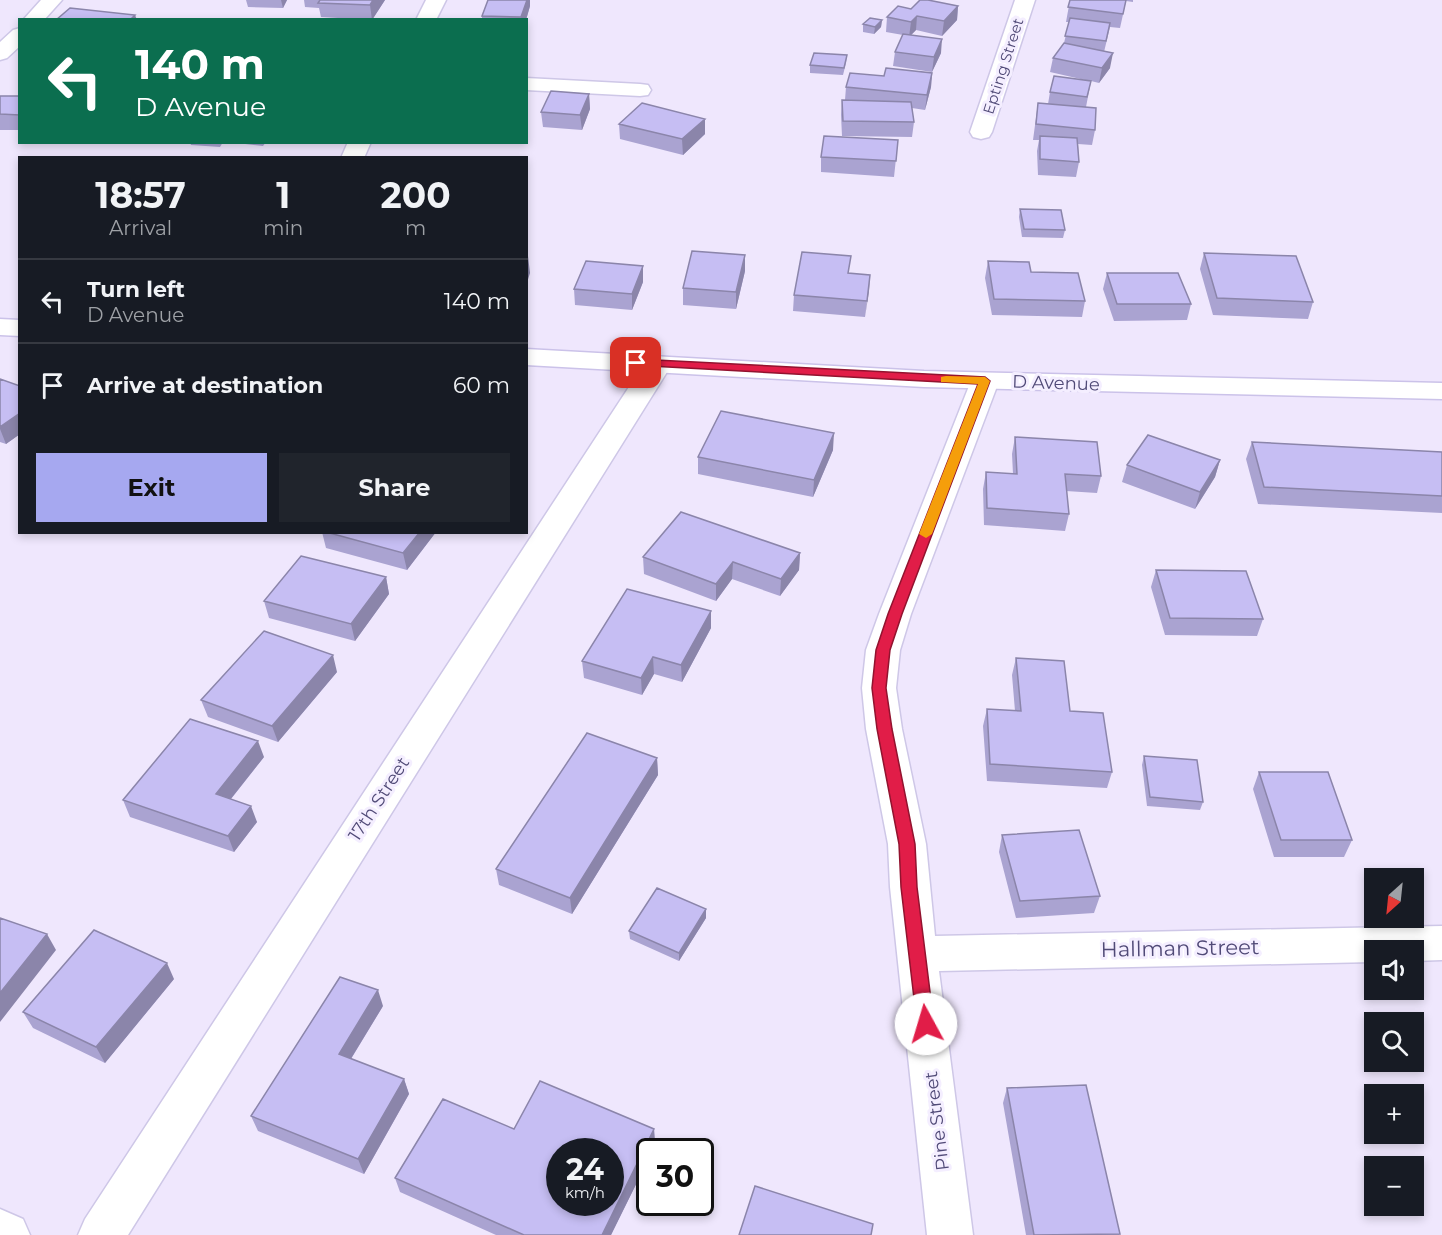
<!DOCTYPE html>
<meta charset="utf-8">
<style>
body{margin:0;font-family:Montserrat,sans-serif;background:#20242c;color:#f1f3f6;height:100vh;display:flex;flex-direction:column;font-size:22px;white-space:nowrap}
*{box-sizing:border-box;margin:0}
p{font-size:20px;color:#9ea1a6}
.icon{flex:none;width:33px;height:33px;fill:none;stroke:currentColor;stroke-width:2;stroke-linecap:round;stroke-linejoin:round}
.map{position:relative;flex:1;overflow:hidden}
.sheet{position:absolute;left:18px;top:156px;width:510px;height:378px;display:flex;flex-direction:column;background:#171b24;border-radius:0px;box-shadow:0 3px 9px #0003}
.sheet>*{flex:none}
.banner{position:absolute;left:18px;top:18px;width:510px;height:126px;border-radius:0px;box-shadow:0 3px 9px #0003;background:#0b6e4f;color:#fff;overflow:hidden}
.needle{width:39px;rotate:207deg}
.controls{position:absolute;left:1364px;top:868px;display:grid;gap:12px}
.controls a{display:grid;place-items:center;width:60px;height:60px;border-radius:0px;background:#171b24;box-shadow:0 3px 9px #0003;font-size:30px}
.speed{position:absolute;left:546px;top:1138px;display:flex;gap:12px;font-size:30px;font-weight:700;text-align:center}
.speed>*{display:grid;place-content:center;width:78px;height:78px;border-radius:50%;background:#171b24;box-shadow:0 3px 9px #0003;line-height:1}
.speed small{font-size:15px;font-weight:400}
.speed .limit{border:3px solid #111;border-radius:9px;background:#fff;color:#111}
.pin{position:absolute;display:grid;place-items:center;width:51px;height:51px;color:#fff;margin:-26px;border-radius:12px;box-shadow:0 3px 9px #0006}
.me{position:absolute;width:66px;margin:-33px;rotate:354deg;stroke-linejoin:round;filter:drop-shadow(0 0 4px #0008)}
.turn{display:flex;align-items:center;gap:21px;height:126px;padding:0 18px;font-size:27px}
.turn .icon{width:78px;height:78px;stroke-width:2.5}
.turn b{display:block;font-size:42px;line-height:51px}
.eta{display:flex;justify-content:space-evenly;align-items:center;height:102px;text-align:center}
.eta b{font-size:36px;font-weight:700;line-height:42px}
.primary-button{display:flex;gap:12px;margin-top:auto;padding:12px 18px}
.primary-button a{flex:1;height:69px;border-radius:0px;background:#a6a8f0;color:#111;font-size:24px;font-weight:700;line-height:69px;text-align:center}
.primary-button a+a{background:#20242c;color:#f1f3f6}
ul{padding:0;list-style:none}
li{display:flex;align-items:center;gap:18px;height:84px;padding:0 18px;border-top:2px solid #363941}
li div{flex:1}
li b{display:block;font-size:22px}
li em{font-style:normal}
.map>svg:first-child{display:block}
</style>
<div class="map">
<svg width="1442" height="1235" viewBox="0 0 1442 1235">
<rect width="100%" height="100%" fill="#efe7fd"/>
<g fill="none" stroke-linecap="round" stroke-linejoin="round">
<g stroke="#cec7e7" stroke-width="3">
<path id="street" d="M41 0H62L44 20H23Z
M426 0H446L436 20H416Z
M1015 0H1035L992 132 989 137 981 139 973 137 970 132Z
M20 28V46L7 58 0 60V42L13 30Z
M526 78 640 84 648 85 651 90 648 95 640 96 526 90Z
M348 142H371L364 158H341Z
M658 356 668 358 672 364 128 1235H78L85 1219 644 364 648 358Z
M985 373 995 375 999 381 911 614 900 650 896 688 902 729 926 844 935 936 1442 926V960L1413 961V951H1374V962L939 971 973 1235H927L890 887 888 844 866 729 862 688 866 650 879 614 971 381 975 375Z
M0 1209 23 1219 30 1235H0Z"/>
</g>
<g stroke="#cbc2e9" stroke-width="3">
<path id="secondary" d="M0 319 20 320V336L0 335Z
M526 349 924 371 1442 383V399L924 387 526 365Z"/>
</g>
<use href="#street" fill="#fff" fill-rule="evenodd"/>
<use href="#secondary" fill="#fff" fill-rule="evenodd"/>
</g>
<path fill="#aaa3d1" d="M246 0H287L283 8 248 7Z
M304 0H385L372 20 321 17 319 8 305 7Z
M488 0H530V6L526 20H482V16Z
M1070 0H1133V2L1126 1 1120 28 1110 27 1104 52 1110 68 1099 83 1091 81 1086 107 1095 130 1092 145 1078 144 1079 162 1076 177 1038 175 1037 151 1039 140H1033L1038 103 1048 104 1050 92 1085 80 1050 72 1053 58 1064 43 1069 22H1066Z
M958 6 957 20 942 36 916 30 911 35 941 53 932 72 893 66 895 52 903 35 886 32 887 17 911 9Z
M882 20 881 27 874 34 863 32V24Z
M847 55 846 63 843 75 810 73V65Z
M932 73 931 87 925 110 912 108 914 122 912 137 842 136 841 115 842 100H845L846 87 884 76Z
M589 94 590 109 582 130 543 127 541 112Z
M0 96H20V130H0Z
M619 124 705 134 683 155 620 139Z
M898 140 894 177 821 172V157Z
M190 142H223L220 147 191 145Z
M228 142H266L263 146Z
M1020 209 1065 230 1063 238 1022 237 1019 217Z
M1204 253 1313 302 1308 319 1213 315 1200 269Z
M988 261 1031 272 1085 301 1082 317 992 315 985 278Z
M643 266V282L632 310 575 305 574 289Z
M745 271 736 309 683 305V288Z
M1107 273 1191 304 1187 320 1114 321 1103 289Z
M870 275 865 317 793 311 794 295Z
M0 379 20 386V434L6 444 0 442Z
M1015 437 1101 476 1097 493 1066 491 1069 514 1065 531 984 525 983 489 986 472 1013 474 1012 454Z
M1252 442 1442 452V513L1258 504 1246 459Z
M833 450 813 497 698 474V457Z
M1220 460 1215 477 1195 509 1122 482 1127 465Z
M322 532H436L407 570 326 548Z
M800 553 799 570 780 596 732 579 716 601 644 574 643 557Z
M1156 570 1263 619 1257 636 1165 635 1151 587Z
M386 577 389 594 355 641 269 618 264 601Z
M711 611V628L682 682 654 674 642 695 584 678 582 661Z
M1016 658 1070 711 1112 772 1107 788 987 781 983 726 987 709 1015 711 1012 675Z
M337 672 278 742 208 717 201 700Z
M1144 756 1203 802 1200 810 1147 806 1142 765Z
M264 757 231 799 257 822 234 852 130 817 123 800Z
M657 758 658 775 572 914 499 885 496 869Z
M1259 772 1352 840 1344 857H1274L1253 789Z
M1002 835 1100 896 1094 913 1016 918 999 852Z
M706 909V918L679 961 630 939 629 931Z
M174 979 105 1063 33 1028 23 1012Z
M383 1006 351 1059 404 1079 409 1094 364 1174 258 1131 251 1116Z
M1007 1088 1120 1234 1119 1235H1026L1003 1103Z
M654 1129 655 1144 651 1152H650V1156L611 1235H496L400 1192 395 1178Z"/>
<path fill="#8b85aa" d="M281 0H287L283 8Z
M373 0H385L372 20 370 5Z
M527 0H530V6L526 20H522L521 17Z
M958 6 957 20 942 36 944 21Z
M135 15 137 20H130Z
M917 16 916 30 909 37 911 22Z
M882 20 881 27 874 34 875 27Z
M942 39 941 53 932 72 934 57Z
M1113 53 1110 68 1099 83 1102 68Z
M932 73 931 87 925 110 927 95Z
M589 94 590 109 582 130 580 115Z
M705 119V134L683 155 682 139Z
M745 255V271L736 309V292Z
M528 256 530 273 526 286V264Z
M643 266V282L632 310V294Z
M870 275 869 291 865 317 867 301Z
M20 413V434L6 444 0 429V427Z
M834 433 833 450 813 497 814 480Z
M1220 460 1215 477 1195 509 1200 492Z
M420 532H436L407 570 403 553Z
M800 553 799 570 780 596 781 579Z
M733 562 732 579 716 601V584Z
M386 577 389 594 355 641 351 624Z
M711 611V628L682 682 681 665Z
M333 655 337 672 278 742 272 726Z
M653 657 654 674 642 695 641 678Z
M258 741 264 757 222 810 216 794Z
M657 758 658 775 572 914 570 898Z
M251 806 257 822 234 852 228 836Z
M706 909V918L679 961V953Z
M47 934 56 950 0 1022V993Z
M167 963 174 979 105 1063 96 1047Z
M378 990 383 1006 344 1070 339 1054Z
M404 1079 409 1094 364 1174 358 1159Z
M654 1129 655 1144 651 1152H650V1156L611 1235H602Z"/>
<path fill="#c6bef3" stroke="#8b85aa" stroke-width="1.5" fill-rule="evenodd" d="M320 0H373L370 5 318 3Z
M488 0H527L521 17 482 16Z
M920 0H928L958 6 944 21 917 16 911 22 887 17 898 6 911 9Z
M1070 0H1126L1123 14 1068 7Z
M70 8 135 15 130 20H56Z
M870 18 882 20 875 27 863 24Z
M1070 18 1110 23 1106 41 1065 36Z
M903 34 942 39 934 57 895 52Z
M1064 43 1113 53 1102 68 1053 58Z
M814 53 847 55 844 68 810 65Z
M886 68 932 73 927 95 846 87 850 73 884 76Z
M1054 76 1091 81 1087 97 1050 92Z
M551 91 589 94 580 115 541 112Z
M0 96H20V115L0 114Z
M842 100 911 102 914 122 843 121Z
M642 103 705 119 682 139 619 124Z
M1038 103 1096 108 1095 130 1036 124Z
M824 136 898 140 896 161 821 157Z
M1040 136 1077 138 1079 162 1040 159Z
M1020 209 1061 210 1065 230 1024 229Z
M692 251 745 255 736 292 683 288Z
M802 252 851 256 848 273 870 275 867 301 794 295Z
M1204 253 1296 256 1313 302 1217 298Z
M586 261 643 266 632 294 574 289Z
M988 261 1029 262 1031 272 1078 273 1085 301 994 299Z
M1107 273H1178L1191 304H1117Z
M0 379 20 386V413L0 427Z
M721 411 834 433 814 480 698 457Z
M1148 435 1220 460 1200 492 1127 465Z
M1015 437 1097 442 1101 476 1065 474 1069 514 987 508 986 472 1017 474Z
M1252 442 1442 452V496L1264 487Z
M681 512 800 553 781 579 733 562 716 584 643 557Z
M326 532H420L403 553Z
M301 556 386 577 351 624 264 601Z
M1156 570 1246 571 1263 619 1170 618Z
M627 589 711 611 681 665 653 657 641 678 582 661Z
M264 631 333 655 272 726 201 700Z
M1016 658 1064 661 1070 711 1103 713 1112 772 990 764 987 709 1021 711Z
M190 719 258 741 216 794 251 806 228 836 123 800Z
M587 733 657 758 570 898 496 869Z
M1144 756 1197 760 1203 802 1150 797Z
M1259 772H1328L1352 840H1281Z
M1079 830 1100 896 1020 901 1002 835Z
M657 888 706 909 679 953 629 931Z
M0 918 47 934 0 993Z
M94 930 167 963 96 1047 23 1012Z
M340 977 378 990 339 1054 404 1079 358 1159 251 1116Z
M540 1081 654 1129 602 1235H524L395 1178 443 1099 514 1129ZM560 1152H610V1203H560Z
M1086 1085 1120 1234 1034 1235 1007 1088Z
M755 1186 873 1224 871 1235H739Z"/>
<path fill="#e11d48" stroke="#92132f" stroke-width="1.5" d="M636 359 985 377 990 381 902 614 890 650 886 688 892 729 915 844 917 887 934 1024 932 1030 926 1032 919 1030 917 1024 901 887 899 844 877 729 872 688 876 650 888 614 978 384 632 365V360Z"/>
<path fill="#f59e0b" d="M946 376 985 377 990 381 932 534 926 538 919 534 978 384 941 382V377Z"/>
<g text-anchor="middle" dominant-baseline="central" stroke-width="6" stroke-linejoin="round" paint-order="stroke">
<g font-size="15" fill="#504a77" stroke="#f4eeff">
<text transform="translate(1003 66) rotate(-72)">Epting Street</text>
</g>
<g font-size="18" fill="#504a77" stroke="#f4eeff">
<text transform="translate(1056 383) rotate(2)">D Avenue</text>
<text transform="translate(379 799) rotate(-57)">17th Street</text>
<text transform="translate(937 1121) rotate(-97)">Pine Street</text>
</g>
<g font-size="21" fill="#504a77" stroke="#f4eeff">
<text transform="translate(1180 948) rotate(-1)">Hallman Street</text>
</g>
</g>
</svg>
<div class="controls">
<a><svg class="needle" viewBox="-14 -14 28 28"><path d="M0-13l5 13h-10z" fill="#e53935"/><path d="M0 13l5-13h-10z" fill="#9ea1a6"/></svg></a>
<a><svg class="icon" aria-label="sound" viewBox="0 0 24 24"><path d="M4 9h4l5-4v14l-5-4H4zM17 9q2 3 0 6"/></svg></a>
<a><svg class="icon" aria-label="search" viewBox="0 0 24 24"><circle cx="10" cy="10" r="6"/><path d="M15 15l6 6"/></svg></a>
<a>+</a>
<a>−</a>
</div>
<div class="speed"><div>24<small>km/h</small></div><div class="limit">30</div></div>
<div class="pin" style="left:636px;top:363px;background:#d93025"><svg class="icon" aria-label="arrive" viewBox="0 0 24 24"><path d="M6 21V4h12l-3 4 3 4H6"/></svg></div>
<svg class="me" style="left:926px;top:1024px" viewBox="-20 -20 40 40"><circle r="19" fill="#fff"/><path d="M0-13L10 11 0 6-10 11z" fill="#e11d48"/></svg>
<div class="banner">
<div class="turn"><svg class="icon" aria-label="left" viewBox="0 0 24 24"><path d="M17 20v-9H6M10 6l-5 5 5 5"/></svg><div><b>140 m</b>D Avenue</div></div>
</div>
<section class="sheet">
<div class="eta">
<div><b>18:57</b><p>Arrival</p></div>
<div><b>1</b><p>min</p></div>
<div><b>200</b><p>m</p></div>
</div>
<ul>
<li><svg class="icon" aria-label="left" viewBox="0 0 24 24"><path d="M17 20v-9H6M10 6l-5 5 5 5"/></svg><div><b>Turn left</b><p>D Avenue</p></div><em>140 m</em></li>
<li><svg class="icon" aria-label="arrive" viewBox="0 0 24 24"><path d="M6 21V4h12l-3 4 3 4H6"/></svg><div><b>Arrive at destination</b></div><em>60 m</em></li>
</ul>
<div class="primary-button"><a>Exit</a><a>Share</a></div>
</section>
</div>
